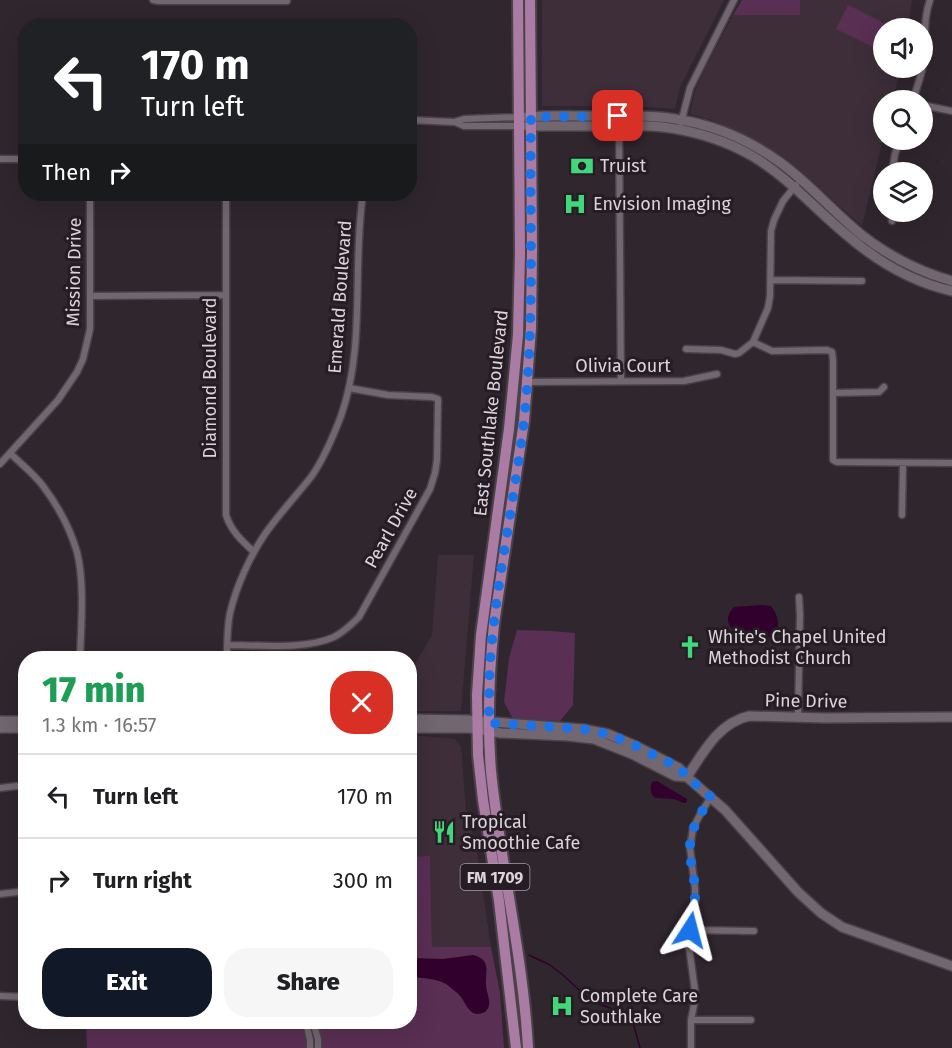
<!DOCTYPE html>
<meta charset="utf-8">
<style>
body{margin:0;font-family:"Fira Sans",sans-serif;background:#f6f6f6;color:#202124;height:100vh;display:flex;flex-direction:column;font-size:22px;white-space:nowrap}
*{box-sizing:border-box;margin:0}
p{font-size:20px;color:#757577}
.icon{flex:none;width:33px;height:33px;fill:none;stroke:currentColor;stroke-width:2;stroke-linecap:round;stroke-linejoin:round}
.map{position:relative;flex:1;overflow:hidden}
.sheet{position:absolute;left:18px;top:651px;width:399px;height:378px;display:flex;flex-direction:column;background:#fff;border-radius:24px;box-shadow:0 6px 24px #0002}
.sheet>*{flex:none}
.top-card{position:absolute;left:18px;top:18px;width:399px;height:183px;border-radius:24px;box-shadow:0 6px 24px #0002;background:#202124;color:#fff;overflow:hidden}
.controls{position:absolute;left:873px;top:18px;display:grid;gap:12px}
.controls a{display:grid;place-items:center;width:60px;height:60px;border-radius:50%;background:#fff;box-shadow:0 6px 24px #0002;font-size:30px}
.pin{position:absolute;display:grid;place-items:center;width:51px;height:51px;color:#fff;margin:-26px;border-radius:12px;box-shadow:0 3px 9px #0006}
.me{position:absolute;width:66px;margin:-33px;rotate:9deg;stroke-linejoin:round;filter:drop-shadow(0 0 4px #0008)}
.turn{display:flex;align-items:center;gap:21px;height:126px;padding:0 24px;font-size:27px}
.turn .icon{width:78px;height:78px;stroke-width:2.5}
.turn b{display:block;font-size:42px;line-height:51px}
.then{display:flex;align-items:center;height:57px;padding:0 24px;background:#0003;gap:12px;font-size:22px}
.round{display:grid;place-items:center;flex:none;width:63px;height:63px;border-radius:24px;background:#f6f6f6}
.head{display:flex;align-items:center;justify-content:space-between;height:102px;padding:0 24px}
h1{font-size:36px;font-weight:800;line-height:45px;color:#1e9e55}
.cta{display:flex;gap:12px;margin-top:auto;padding:12px 24px}
.cta a{flex:1;height:69px;border-radius:24px;background:#111827;color:#fff;font-size:24px;font-weight:800;line-height:69px;text-align:center}
.cta a+a{background:#f6f6f6;color:#202124}
ul{padding:0;list-style:none}
li{display:flex;align-items:center;gap:18px;height:84px;padding:0 24px;border-top:2px solid #e0e0e0}
li div{flex:1}
li b{display:block;font-size:22px}
li em{font-style:normal}
.map>svg:first-child{display:block}
</style>
<div class="map">
<svg width="952" height="1048" viewBox="0 0 952 1048">
<rect width="100%" height="100%" fill="#30262e"/>
<path fill="#3d2e3a" d="M542 0H724L680 87 675 109 631 106H542Z
M800 0H912L908 28H884V68H901L893 100H884L883 139 862 226 786 159 740 133 711 120 690 114 694 94 703 72 733 15H799Z
M438 555H474L461 711H410V673L432 635Z
M410 735 455 739 461 747 466 810 477 852 491 947H432L430 857H410Z"/>
<path fill="#592f53" d="M742 0H800V15H733Z
M848 5 884 23 873 47 836 29Z
M517 630 551 631 575 633 573 705 560 721 513 719 504 702 509 658Z
M430 856 432 947H491L500 993 504 1048H87L86 1022H410V857Z"/>
<path fill="#31002d" d="M761 605 771 606C778 615 780 624 776 635L774 636C767 638 760 640 754 639 737 637 718 623 734 607Z
M657 781 687 799V802L684 803 674 799 655 798C650 794 650 788 652 782Z
M473 955C492 960 485 971 486 985 486 994 494 1004 485 1012 483 1013 479 1014 476 1014 468 1012 465 1002 461 997 457 992 451 988 446 984 435 978 422 978 410 977V958L443 959Z"/>
<g fill="none" stroke-linecap="round" stroke-linejoin="round">
<path stroke="#31002d" stroke-width="1.5" d="M529 955 550 965 563 975 591 1001 618 1011
M634 1026 640 1048"/>
<g stroke="#4b4249" stroke-width="9">
<path id="street" d="M153 0 159 1H287
M913 100C917 86 923 73 924 58 926 38 923 19 930 0
M922 105 952 111
M410 120 454 122 464 119 519 117
M455 122 464 126H519
M681 123 690 88 734 0
M619 124 621 381
M0 159H26
M892 172 895 154 900 140
M226 194V515C231 531 242 541 254 552
M892 221V212
M772 280 862 281
M90 296 225 295
M753 342 772 351 827 350 832 352 833 360V460L837 462 952 463
M686 349 721 350 735 354 739 353 753 342 768 308 770 296 771 231 774 220 783 201 796 185
M527 382 684 381 717 374
M833 393 879 392 884 387
M10 453C21 464 34 474 43 486 58 506 70 528 77 552 85 584 81 626 80 658
M0 464 58 400 77 372 83 359 90 329V194
M902 515 903 463
M227 645C258 645 306 650 334 637 344 632 351 625 359 617L430 489 435 473 437 460 438 399 432 397 388 395 349 388
M227 658C227 644 227 628 230 613 236 587 250 556 265 534 279 514 296 496 311 477 324 459 333 437 341 416 366 345 352 267 363 194
M798 717 800 615 799 597
M0 788 26 785
M0 894 26 891
M690 930 754 931
M0 996 26 997
M691 1020H751
M306 1022 310 1040V1048
M313 1022 318 1039V1048
M691 1048V1020L694 1005 695 991 689 947 690 930 695 903V888L690 848 693 828 702 811 711 797"/>
</g>
<g stroke="#4b4249" stroke-width="12">
<path id="secondary" d="M526 117C551 115 575 116 599 116 626 116 655 115 681 120 717 126 752 142 781 163 811 185 834 213 863 236 889 256 920 272 952 281
M527 126C554 126 581 126 609 126 627 126 645 125 663 127 695 131 727 141 754 157 790 179 816 210 848 236 878 262 913 282 952 291
M410 719 467 720 583 729 608 734 636 746 679 768 687 777 725 810 798 892 821 913 842 927 952 966
M0 721H26
M0 728H26
M410 728H469L501 733 568 736 594 739 632 754 675 776 687 777
M687 777C703 753 718 723 749 716L826 718 952 717"/>
</g>
<g stroke="#4b4249" stroke-width="14">
<path id="primary" d="M516 1048 499 901 483 800 478 755 477 695 481 635 509 429 518 335 520 253 518 0
M528 1048C523 955 500 863 491 771 487 722 489 673 494 624L524 421 531 328 532 249 530 0"/>
</g>
<use href="#street" stroke="#726670" stroke-width="6"/>
<use href="#secondary" stroke="#726670" stroke-width="9"/>
<use href="#primary" stroke="#aa7ca4" stroke-width="10"/>
</g>
<g fill="none" stroke-linecap="round" stroke-linejoin="round">
<path stroke="#1a73e8" stroke-width="10" stroke-dasharray="0 18" d="M618 116 531 117C529 218 535 319 524 421 515 497 498 573 491 650 489 674 489 699 489 723L583 729 608 734 636 746 680 768 687 777 711 797C701 813 689 830 690 850 690 862 694 875 695 888 696 902 692 916 690 930"/>
</g>
<defs>
<g id="bank-bare" transform="scale(1.8)"><path d="M-6-4H6V4H-6ZM0-2.3a2.3 2.3 0 1 0 0 4.6a2.3 2.3 0 1 0 0-4.6Z" fill="#42d77b" stroke="#261c24" stroke-width="2.5" paint-order="stroke"/></g>
<g id="hospital-bare" transform="scale(1.8)"><path d="M-5-5h3v3.5h4V-5h3V5h-3V1.5h-4V5h-3Z" fill="#42d77b" stroke="#261c24" stroke-width="2.5" paint-order="stroke"/></g>
<g id="church-bare" transform="scale(1.8)"><path d="M-1.2-6h2.4v3.5h3.3v2.4h-3.3V6h-2.4V-.1h-3.3v-2.4h3.3Z" fill="#42d77b" stroke="#261c24" stroke-width="2.5" paint-order="stroke"/></g>
<g id="restaurant-bare" transform="scale(1.8)"><path d="M-5-6h1v4h1v-4h1v4h1v-4h1v5L-1.5 .5V6h-2V.5L-5-1ZM5-6V6H3V1.5H1.5Q1.5-4 5-6Z" fill="#42d77b" stroke="#261c24" stroke-width="2.5" paint-order="stroke"/></g>
</defs>
<g fill-rule="evenodd">
<use href="#bank-bare" x="582" y="166"/>
<use href="#hospital-bare" x="575" y="204"/>
<use href="#church-bare" x="690" y="647"/>
<use href="#restaurant-bare" x="444" y="832"/>
<use href="#hospital-bare" x="562" y="1006"/>
</g>
<g text-anchor="middle" dominant-baseline="central" stroke-width="6" stroke-linejoin="round" paint-order="stroke">
<rect fill="#261c24" stroke="#a59da3" stroke-width="1.5" x="460.5" y="864" width="69" height="26" rx="4.5"/>
<g font-size="16" font-weight="bold" fill="#dbd4da">
<text x="495" y="877">FM 1709</text>
</g>
<g font-size="18" fill="#dbd4da" stroke="#261c24" text-anchor="start">
<text x="600" y="166">Truist</text>
<text x="593" y="204">Envision Imaging</text>
<text x="708" y="637">White's Chapel United<tspan x="708" dy="21">Methodist Church</tspan></text>
<text x="462" y="822">Tropical<tspan x="462" dy="21">Smoothie Cafe</tspan></text>
<text x="580" y="996">Complete Care<tspan x="580" dy="21">Southlake</tspan></text>
</g>
<g font-size="18" fill="#dbd4da" stroke="#261c24">
<text transform="translate(74 272) rotate(-89)">Mission Drive</text>
<text transform="translate(340 297) rotate(-86)">Emerald Boulevard</text>
<text x="623" y="366">Olivia Court</text>
<text transform="translate(210 378) rotate(-90)">Diamond Boulevard</text>
<text transform="translate(491 413) rotate(-84)">East Southlake Boulevard</text>
<text transform="translate(391 528) rotate(-61)">Pearl Drive</text>
<text transform="translate(806 701) rotate(1)">Pine Drive</text>
</g>
</g>
</svg>
<div class="controls">
<a><svg class="icon" aria-label="sound" viewBox="0 0 24 24"><path d="M4 9h4l5-4v14l-5-4H4zM17 9q2 3 0 6"/></svg></a>
<a><svg class="icon" aria-label="search" viewBox="0 0 24 24"><circle cx="10" cy="10" r="6"/><path d="M15 15l6 6"/></svg></a>
<a><svg class="icon" aria-label="layers" viewBox="0 0 24 24"><path d="M12 4l9 5-9 5-9-5zM3 14l9 5 9-5"/></svg></a>
</div>
<div class="pin" style="left:618px;top:116px;background:#d93025"><svg class="icon" aria-label="arrive" viewBox="0 0 24 24"><path d="M6 21V4h12l-3 4 3 4H6"/></svg></div>
<svg class="me" style="left:690px;top:930px" viewBox="-20 -20 40 40"><path d="M0-17L14 15 0 8-14 15z" fill="#1a73e8" stroke="#fff" stroke-width="4"/></svg>
<div class="top-card">
<div class="turn"><svg class="icon" aria-label="left" viewBox="0 0 24 24"><path d="M17 20v-9H6M10 6l-5 5 5 5"/></svg><div><b>170 m</b>Turn left</div></div>
<div class="then">Then<svg class="icon" aria-label="right" viewBox="0 0 24 24"><path d="M7 20v-9h11M14 6l5 5-5 5"/></svg></div>
</div>
<section class="sheet">
<div class="head"><div><h1>17 min</h1><p>1.3 km · 16:57</p></div><a class="round" style="background:#d93025;color:#fff"><svg class="icon" aria-label="close" viewBox="0 0 24 24"><path d="M6 6l12 12M18 6L6 18"/></svg></a></div>
<ul>
<li><svg class="icon" aria-label="left" viewBox="0 0 24 24"><path d="M17 20v-9H6M10 6l-5 5 5 5"/></svg><div><b>Turn left</b></div><em>170 m</em></li>
<li><svg class="icon" aria-label="right" viewBox="0 0 24 24"><path d="M7 20v-9h11M14 6l5 5-5 5"/></svg><div><b>Turn right</b></div><em>300 m</em></li>
</ul>
<div class="cta"><a>Exit</a><a>Share</a></div>
</section>
</div>
